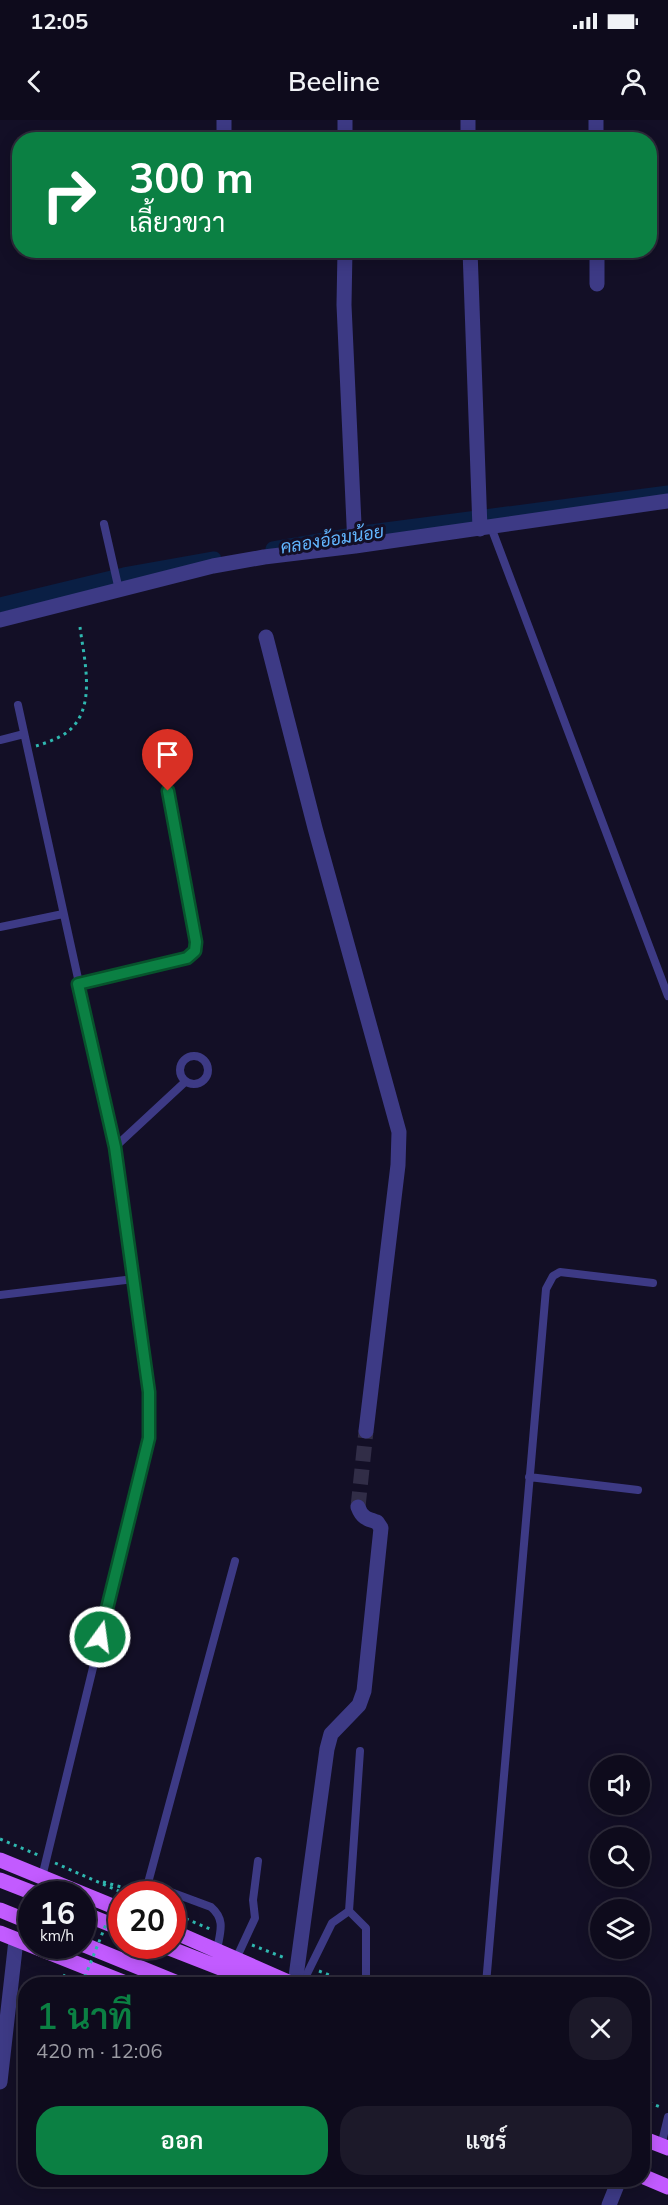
<!DOCTYPE html>
<html lang="th">
<meta charset="utf-8">
<style>
body{margin:0;font-family:Mulish,Sarabun,sans-serif;background:#1c1929;color:#f1f3f6;height:100vh;display:flex;flex-direction:column;font-size:22px;white-space:nowrap}
*{box-sizing:border-box;margin:0}
p{font-size:20px;color:#9b9ba3}
.icon{flex:none;width:33px;height:33px;fill:none;stroke:currentColor;stroke-width:2;stroke-linecap:round;stroke-linejoin:round}
.map{position:relative;flex:1;overflow:hidden}
.sheet{position:absolute;left:18px;top:1857px;width:632px;height:210px;display:flex;flex-direction:column;background:#0e0b1c;border-radius:24px;box-shadow:0 3px 15px #0003,0 0 0 2px #2e2b3b}
.sheet>*{flex:none}
.guide{position:absolute;left:12px;top:12px;width:645px;height:126px;border-radius:24px;box-shadow:0 3px 15px #0003,0 0 0 2px #2e2b3b;background:#0b8043;color:#fff;overflow:hidden}
.fabs{position:absolute;left:590px;top:1635px;display:grid;gap:12px}
.fabs a{display:grid;place-items:center;width:60px;height:60px;border-radius:50%;background:#0e0b1c;box-shadow:0 3px 15px #0003,0 0 0 2px #2e2b3b;font-size:30px}
.speed{position:absolute;left:18px;top:1761px;display:flex;gap:12px;font-size:30px;font-weight:700;text-align:center}
.speed>*{display:grid;place-content:center;width:78px;height:78px;border-radius:50%;background:#0e0b1c;box-shadow:0 3px 15px #0003,0 0 0 2px #2e2b3b;line-height:1}
.speed small{font-size:15px;font-weight:400}
.speed .limit{border:9px solid #d22;background:#fff;color:#111}
.pin{position:absolute;display:grid;place-items:center;width:51px;height:51px;color:#fff;margin:-62px -26px;border-radius:50% 50% 50% 0;rotate:-45deg;box-shadow:0 0 6px #0007}
.pin .icon{rotate:45deg}
.me{position:absolute;width:66px;margin:-33px;rotate:14deg;stroke-linejoin:round;filter:drop-shadow(0 0 4px #0008)}
.turn{display:flex;align-items:center;gap:21px;height:126px;padding:0 18px;font-size:27px}
.turn .icon{width:78px;height:78px;stroke-width:2.5}
.turn b{display:block;font-size:42px;line-height:51px}
.round{display:grid;place-items:center;flex:none;width:63px;height:63px;border-radius:24px;background:#1c1929}
.overview{display:flex;align-items:center;justify-content:space-between;height:102px;padding:0 18px}
h1{font-size:36px;font-weight:600;line-height:45px;color:#0b8043}
.button{display:flex;gap:12px;margin-top:auto;padding:12px 18px}
.button a{flex:1;height:69px;border-radius:24px;background:#0b8043;color:#fff;font-size:24px;font-weight:600;line-height:69px;text-align:center}
.button a+a{background:#1c1929;color:#f1f3f6}
.status{display:flex;justify-content:space-between;align-items:center;height:42px;padding:0 30px;background:#0e0b1c;direction:ltr}
.status svg{height:16px;fill:currentColor}
header{display:flex;justify-content:space-between;align-items:center;height:78px;padding:0 18px;background:#0e0b1c;font-size:27px;font-weight:600}
.map>svg:first-child{display:block}
</style>
<div class="status"><b>12:05</b><svg viewBox="0 0 49 12"><path d="M0 12V9h3v3zM5 12V6h3v6zM10 12V3h3v9zM15 12V0h3v12zM26 1h20v11H26zM47 4h2v5h-2z"/></svg></div>
<header><svg class="icon" aria-label="back" viewBox="0 0 24 24"><path d="M15 5l-7 7 7 7"/></svg>Beeline<svg class="icon" aria-label="person" viewBox="0 0 24 24"><circle cx="12" cy="8" r="4"/><path d="M4 21q1-7 8-7t8 7"/></svg></header>
<div class="map">
<svg width="668" height="2085" viewBox="0 0 668 2085">
<rect width="100%" height="100%" fill="#130f26"/>
<g fill="none" stroke-linecap="round" stroke-linejoin="round">
<path stroke="#0a1f44" stroke-width="15" d="M273 429 370 412 668 373
M0 485 124 455 214 439"/>
<path stroke="#312d47" stroke-width="15" stroke-dasharray="15 8" stroke-linecap="butt" d="M358 1387 366 1311"/>
<path stroke="#2fb8b0" stroke-width="3" stroke-dasharray="3 4.5" stroke-linecap="butt" d="M36 626C46 623 57 619 66 613 98 590 84 540 80 507
M0 1719 38 1735
M55 1743 123 1773
M103 1762 121 1767
M172 1793 210 1809
M252 1825 285 1838
M319 1851 352 1864
M63 1855 78 1864
M642 1980 663 1988"/>
<path stroke="#3d3a85" stroke-width="8" d="M104 404 119 470
M491 407 668 876
M18 585 115 1027 149 1272V1318L42 1757
M0 620 24 614
M0 807 63 794
M78 864 187 838 195 831 196 822 164 649
M180 950a14 14 0 1 1 28 0a14 14 0 1 1-28 0Z
M115 1027 185 962
M0 1175 134 1159
M529 1357 638 1370
M360 1631 349 1791 366 1808V1864
M149 1764 211 1787C226 1800 220 1812 217 1830
M145 1774 235 1441
M236 1839 255 1798 253 1780 258 1741
M302 1864 332 1803 349 1791
M486 1864 546 1169 553 1156 560 1152 653 1163
M661 2026 668 1997"/>
<path stroke="#3d3a85" stroke-width="15" d="M224 0V20
M468 0V20
M596 0V20
M345 20V0
M345 130 344 185 355 426
M470 130 480 409
M597 130V164
M0 500 213 446 264 437 355 426 668 381
M266 517 315 708 399 1012 398 1045 366 1311
M295 1864 327 1629 331 1614 359 1585 364 1571 381 1408 377 1402C367 1399 362 1398 358 1387
M0 1962 16 1820
M609 2085 619 2060"/>
<path stroke="#c25bff" stroke-width="15" d="M0 1740 122 1790
M0 1760 36 1774
M0 1790 32 1803
M82 1793 122 1809
M172 1811 293 1864
M0 1813 128 1864
M82 1824 180 1864
M164 1826 261 1864
M642 2018 668 2028
M642 2056 668 2067"/>
<path stroke="#2fb8b0" stroke-width="3" stroke-dasharray="3 4.5" stroke-linecap="butt" d="M82 1864 121 1767"/>
</g>
<g fill="none" stroke-linecap="round" stroke-linejoin="round">
<g stroke="#07532c" stroke-width="15">
<path id="route" d="M100 1517 149 1318V1272L115 1027 78 864 187 838 195 831 196 822 168 671"/>
</g>
<use href="#route" stroke="#0b8043" stroke-width="10"/>
</g>
<g text-anchor="middle" dominant-baseline="central" stroke-width="6" stroke-linejoin="round" paint-order="stroke">
<g font-size="18" font-style="italic" fill="#62b6ff" stroke="#130f26">
<text transform="translate(332 419) rotate(-9)">คลองอ้อมน้อย</text>
</g>
</g>
</svg>
<div class="fabs">
<a><svg class="icon" aria-label="sound" viewBox="0 0 24 24"><path d="M4 9h4l5-4v14l-5-4H4zM17 9q2 3 0 6"/></svg></a>
<a><svg class="icon" aria-label="search" viewBox="0 0 24 24"><circle cx="10" cy="10" r="6"/><path d="M15 15l6 6"/></svg></a>
<a><svg class="icon" aria-label="layers" viewBox="0 0 24 24"><path d="M12 4l9 5-9 5-9-5zM3 14l9 5 9-5"/></svg></a>
</div>
<div class="speed"><div>16<small>km/h</small></div><div class="limit">20</div></div>
<div class="pin" style="left:168px;top:671px;background:#d93025"><svg class="icon" aria-label="arrive" viewBox="0 0 24 24"><path d="M6 21V4h12l-3 4 3 4H6"/></svg></div>
<svg class="me" style="left:100px;top:1517px" viewBox="-20 -20 40 40"><circle r="17" fill="#0b8043" stroke="#fff" stroke-width="3"/><path d="M0-11L8 9 0 5-8 9z" fill="#fff"/></svg>
<div class="guide">
<div class="turn"><svg class="icon" aria-label="right" viewBox="0 0 24 24"><path d="M7 20v-9h11M14 6l5 5-5 5"/></svg><div><b>300 m</b>เลี้ยวขวา</div></div>
</div>
<section class="sheet">
<div class="overview"><div><h1>1 นาที</h1><p>420 m · 12:06</p></div><a class="round"><svg class="icon" aria-label="close" viewBox="0 0 24 24"><path d="M6 6l12 12M18 6L6 18"/></svg></a></div>
<div class="button"><a>ออก</a><a>แชร์</a></div>
</section>
</div>
